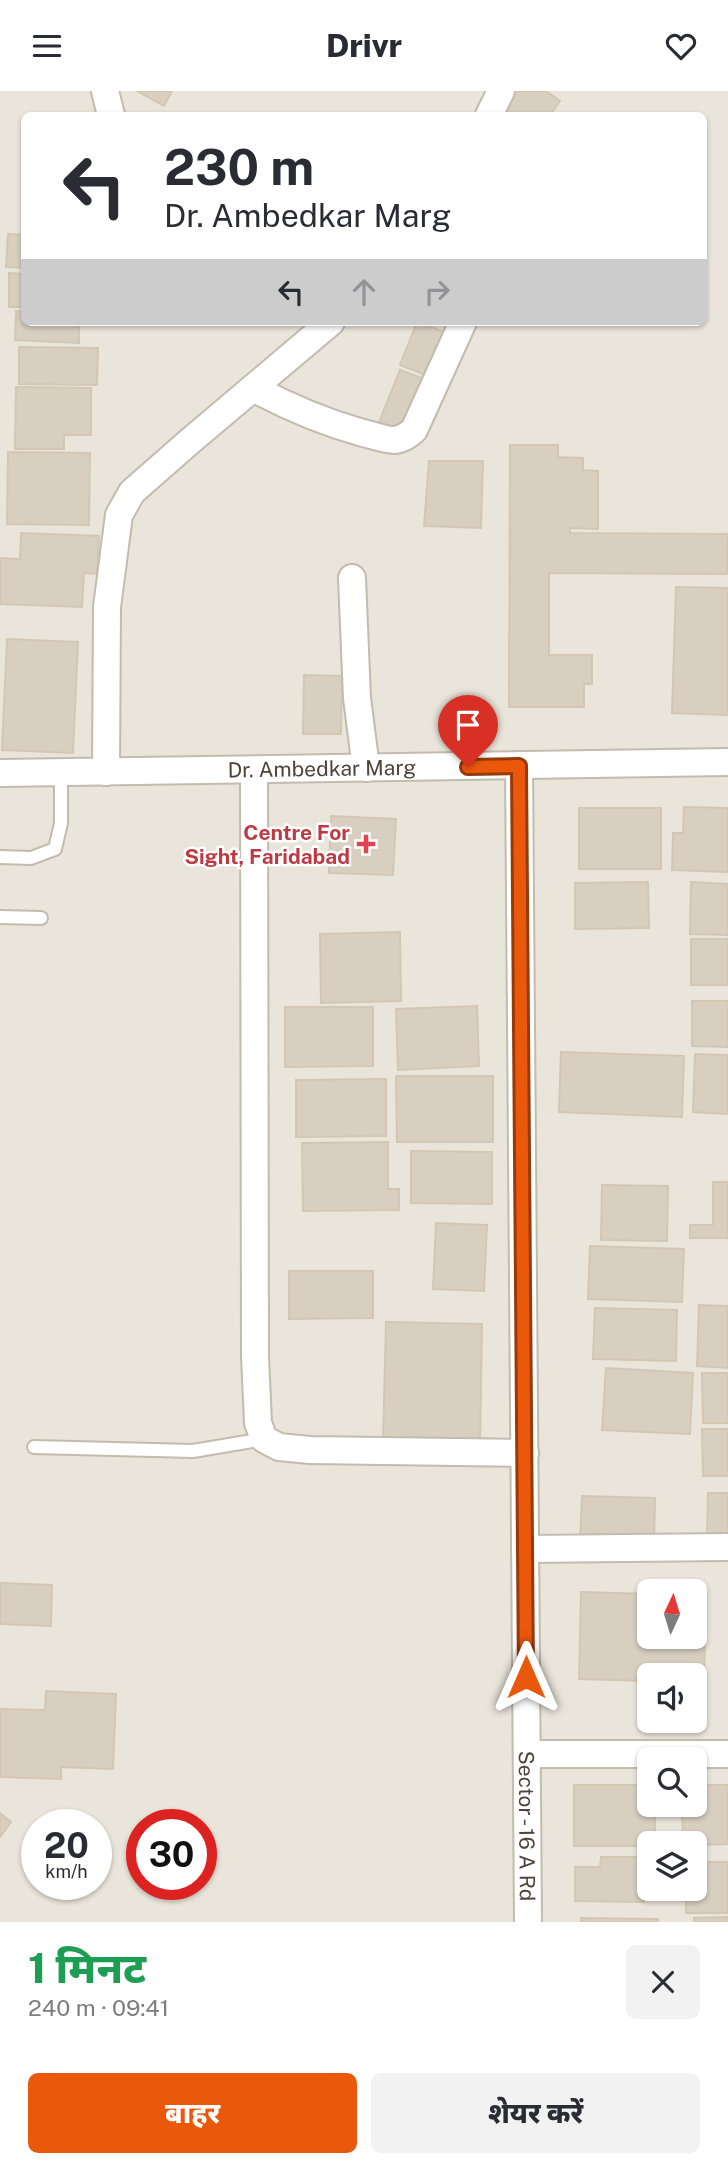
<!DOCTYPE html>
<html lang="hi">
<meta charset="utf-8">
<style>
body{margin:0;font-family:"Public Sans","Noto Sans Devanagari",sans-serif;background:#f2f2f3;color:#2b2b33;height:100vh;display:flex;flex-direction:column;font-size:26px;white-space:nowrap}
*{box-sizing:border-box;margin:0}
p{font-size:23px;color:#7c7c81}
.icon{flex:none;width:38px;height:38px;fill:none;stroke:currentColor;stroke-width:2;stroke-linecap:round;stroke-linejoin:round}
.map{position:relative;height:1831px;overflow:hidden}
.sheet{display:flex;flex-direction:column;background:#fff;flex:1}
.sheet>*{flex:none}
.banner{position:absolute;left:21px;top:21px;width:686px;height:214px;border-radius:10px;box-shadow:0 2px 5px #0004;background:#fff;color:#2b2b33;overflow:hidden}
.needle{width:46px;rotate:4deg}
.controls{position:absolute;left:637px;top:1488px;display:grid;gap:14px}
.controls a{display:grid;place-items:center;width:70px;height:70px;border-radius:10px;background:#fff;box-shadow:0 2px 5px #0004;font-size:35px}
.speed{position:absolute;left:21px;top:1718px;display:flex;gap:14px;font-size:35px;font-weight:700;text-align:center}
.speed>*{display:grid;place-content:center;width:91px;height:91px;border-radius:50%;background:#fff;box-shadow:0 2px 5px #0004;line-height:1}
.speed small{font-size:18px;font-weight:400}
.speed .limit{border:10px solid #d22;background:#fff;color:#111}
.pin{position:absolute;display:grid;place-items:center;width:60px;height:60px;color:#fff;margin:-72px -30px;border-radius:50% 50% 50% 0;rotate:-45deg;box-shadow:0 0 7px #0007}
.pin .icon{rotate:45deg}
.me{position:absolute;width:77px;margin:-38px;rotate:0deg;stroke-linejoin:round;filter:drop-shadow(0 0 5px #0008)}
.turn{display:flex;align-items:center;gap:24px;height:147px;padding:0 28px;font-size:32px}
.turn .icon{width:91px;height:91px;stroke-width:2.5}
.turn b{display:block;font-size:49px;line-height:60px}
.lanes{display:flex;align-items:center;height:66px;padding:0 28px;background:#0003;justify-content:center;gap:35px;direction:ltr}
.lanes .off{opacity:.35}
.round{display:grid;place-items:center;flex:none;width:74px;height:74px;border-radius:10px;background:#f2f2f3}
.headline{display:flex;align-items:center;justify-content:space-between;height:119px;padding:0 28px}
h1{font-size:42px;font-weight:800;line-height:52px;color:#1e9e55}
.button{display:flex;gap:14px;margin-top:auto;padding:14px 28px}
.button a{flex:1;height:80px;border-radius:10px;background:#ea580c;color:#fff;font-size:28px;font-weight:800;line-height:80px;text-align:center}
.button a+a{background:#f2f2f3;color:#2b2b33}
header{display:flex;justify-content:space-between;align-items:center;height:91px;padding:0 28px;background:#fff;font-size:32px;font-weight:800}
.map>svg:first-child{display:block}
</style>
<header><svg class="icon" aria-label="menu" viewBox="0 0 24 24"><path d="M4 6h16M4 12h16M4 18h16"/></svg>Drivr<svg class="icon" aria-label="heart" viewBox="0 0 24 24"><path d="M12 20l-8-8c-3-5 5-10 8-4 3-6 11-1 8 4z"/></svg></header>
<div class="map">
<svg width="728" height="1831" viewBox="0 0 728 1831">
<rect width="100%" height="100%" fill="#f6f3ec"/>
<path fill="#eae5da" fill-rule="evenodd" d="M0 0H728V1831H0ZM24 24H704V231H24ZM649 1500H695V1545H649ZM649 1584H695V1629H649ZM649 1668H695V1713H649ZM37 1734H96V1794H37ZM142 1734H201V1794H142ZM649 1752H695V1797H649Z"/>
<path fill="#d8cfc1" stroke="#d3c7b4" stroke-width="2" d="M137 0H172L164 15Z
M511 0H546L560 10 550 24H495Z
M8 143 24 144V177L6 176Z
M9 182 24 183V216H9Z
M16 220 24 221V231H79V252L15 249Z
M417 231 445 241 428 285 400 274Z
M19 256 98 257 97 294 19 293Z
M400 279 427 289 406 342 379 331Z
M16 296 91 297V344H64V358H15Z
M510 354H558V366L583 367V379L598 380V438L570 437V442L728 443 727 483 549 482V564H592V593H584V616H509Z
M8 361 90 362 89 434 7 433Z
M429 370H483L481 437 424 435Z
M21 442 99 445 97 483 84 482 82 516 0 513V467L20 468Z
M676 496 728 497V624L672 622Z
M7 548 78 551 73 662 2 659Z
M304 584 342 585 341 643H303Z
M684 716 728 717V781L672 779 673 742H683Z
M579 717H661V778H579Z
M331 725 396 728 393 784 329 782Z
M648 791 649 837 575 838V792Z
M691 791 728 793V844L690 843Z
M400 841 401 910 321 912 320 843Z
M691 848H728V894H691Z
M692 910H728V956L692 955Z
M477 915 479 975 398 979 396 918Z
M285 916H373V975L285 976Z
M561 961 684 965 682 1026 559 1021Z
M695 963 728 964V1023L693 1021Z
M396 985H493V1051H397Z
M386 988V1045L296 1046V989Z
M388 1051V1098H399V1119L303 1120 302 1052Z
M411 1060 492 1061V1113L411 1112Z
M713 1091H728V1147H690V1134H713Z
M602 1094 668 1095 667 1150 601 1149Z
M436 1132 487 1134 484 1200 433 1198Z
M590 1155 684 1158 682 1211 588 1208Z
M289 1180H373V1227L289 1228Z
M699 1214 728 1215V1277L697 1275Z
M595 1217 677 1219 676 1270 593 1268Z
M386 1231 482 1233 480 1355 383 1353Z
M606 1277 693 1282 690 1343 602 1339Z
M702 1282H728V1332H703Z
M702 1338H728V1385H703Z
M708 1402H728V1444H707Z
M582 1405 655 1407 654 1454 580 1452Z
M0 1492 52 1494 51 1535 0 1533Z
M581 1501 649 1503V1545H695V1503L706 1504 704 1591H695V1584H649V1590L579 1588Z
M46 1600 116 1603 113 1678 61 1676V1688L0 1686V1618L45 1619Z
M574 1694H649V1713H655V1752H649V1755H574Z
M695 1694H728V1753L695 1754V1752H683L682 1713H695Z
M0 1722 11 1731 0 1746Z
M601 1766H644V1811L575 1810V1776H600Z
M695 1771H728V1822H686V1797H695Z
M728 1826V1831H694V1827Z
M581 1827 658 1828V1831H581Z"/>
<g fill="none" stroke-linecap="round" stroke-linejoin="round">
<g stroke="#c2bbae" stroke-width="16">
<path id="lane" d="M0 766 31 767 55 758 61 732V681
M0 826 41 827
M34 1356 193 1360 264 1348"/>
</g>
<g stroke="#c2bbae" stroke-width="30">
<g id="street">
<path d="M105 0 111 24"/>
<path d="M489 24 501 0"/>
<path d="M253 297C290 317 323 331 363 342 373 344 384 349 395 349 403 348 408 344 414 339L463 231"/>
<path d="M352 487 357 607 366 677"/>
<path id="s1" d="M519 675 528 1831"/>
<path d="M254 679 255 1265 258 1332 264 1348 279 1356 310 1359 525 1362"/>
<path d="M106 681 107 516 119 424 132 401 189 351 331 231"/>
<path id="s2" d="M0 682 728 671"/>
<path d="M525 1458 728 1456"/>
<path d="M527 1663H728"/>
</g>
</g>
<use href="#lane" stroke="#fff" stroke-width="12"/>
<use href="#street" stroke="#fff" stroke-width="26"/>
</g>
<g fill="none" stroke-linecap="round" stroke-linejoin="round">
<g stroke="#983908" stroke-width="18">
<path id="route" d="M468 676 519 675 526 1586"/>
</g>
<use href="#route" stroke="#ea580c" stroke-width="12"/>
</g>
<path fill="#e0444e" stroke="#fff" stroke-width="2.5" d="M362.5 742.5h7v7h7v7h-7v7h-7v-7h-7v-7h7z"/>
<g text-anchor="middle" dominant-baseline="central" stroke-width="5" stroke-linejoin="round" paint-order="stroke">
<g font-size="21" fill="#4b4439" stroke="#fff">
<text stroke="none"><textPath href="#s2" startOffset="322">Dr. Ambedkar Marg</textPath></text>
<text stroke="none"><textPath href="#s1" startOffset="1060">Sector - 16 A Rd</textPath></text>
</g>
<g font-size="21" font-weight="bold" fill="#be3a42" stroke="#fff" text-anchor="end">
<text x="350" y="741">Centre For<tspan x="350" dy="24">Sight, Faridabad</tspan></text>
</g>
</g>
</svg>
<div class="controls">
<a><svg class="needle" viewBox="-14 -14 28 28"><path d="M0-13l5 13h-10z" fill="#e53935"/><path d="M0 13l5-13h-10z" fill="#7c7c81"/></svg></a>
<a><svg class="icon" aria-label="sound" viewBox="0 0 24 24"><path d="M4 9h4l5-4v14l-5-4H4zM17 9q2 3 0 6"/></svg></a>
<a><svg class="icon" aria-label="search" viewBox="0 0 24 24"><circle cx="10" cy="10" r="6"/><path d="M15 15l6 6"/></svg></a>
<a><svg class="icon" aria-label="layers" viewBox="0 0 24 24"><path d="M12 4l9 5-9 5-9-5zM3 14l9 5 9-5"/></svg></a>
</div>
<div class="speed"><div>20<small>km/h</small></div><div class="limit">30</div></div>
<div class="pin" style="left:468px;top:676px;background:#d93025"><svg class="icon" aria-label="arrive" viewBox="0 0 24 24"><path d="M6 21V4h12l-3 4 3 4H6"/></svg></div>
<svg class="me" style="left:526px;top:1586px" viewBox="-20 -20 40 40"><path d="M0-17L14 15 0 8-14 15z" fill="#ea580c" stroke="#fff" stroke-width="4"/></svg>
<div class="banner">
<div class="turn"><svg class="icon" aria-label="left" viewBox="0 0 24 24"><path d="M17 20v-9H6M10 6l-5 5 5 5"/></svg><div><b>230 m</b>Dr. Ambedkar Marg</div></div>
<div class="lanes"><svg class="icon" aria-label="left" viewBox="0 0 24 24"><path d="M17 20v-9H6M10 6l-5 5 5 5"/></svg><svg class="icon off" aria-label="ahead" viewBox="0 0 24 24"><path d="M12 20V5M6 11l6-6 6 6"/></svg><svg class="icon off" aria-label="right" viewBox="0 0 24 24"><path d="M7 20v-9h11M14 6l5 5-5 5"/></svg></div>
</div>
</div>
<section class="sheet">
<div class="headline"><div><h1>1 मिनट</h1><p>240 m · 09:41</p></div><a class="round"><svg class="icon" aria-label="close" viewBox="0 0 24 24"><path d="M6 6l12 12M18 6L6 18"/></svg></a></div>
<div class="button"><a>बाहर</a><a>शेयर करें</a></div>
</section>
